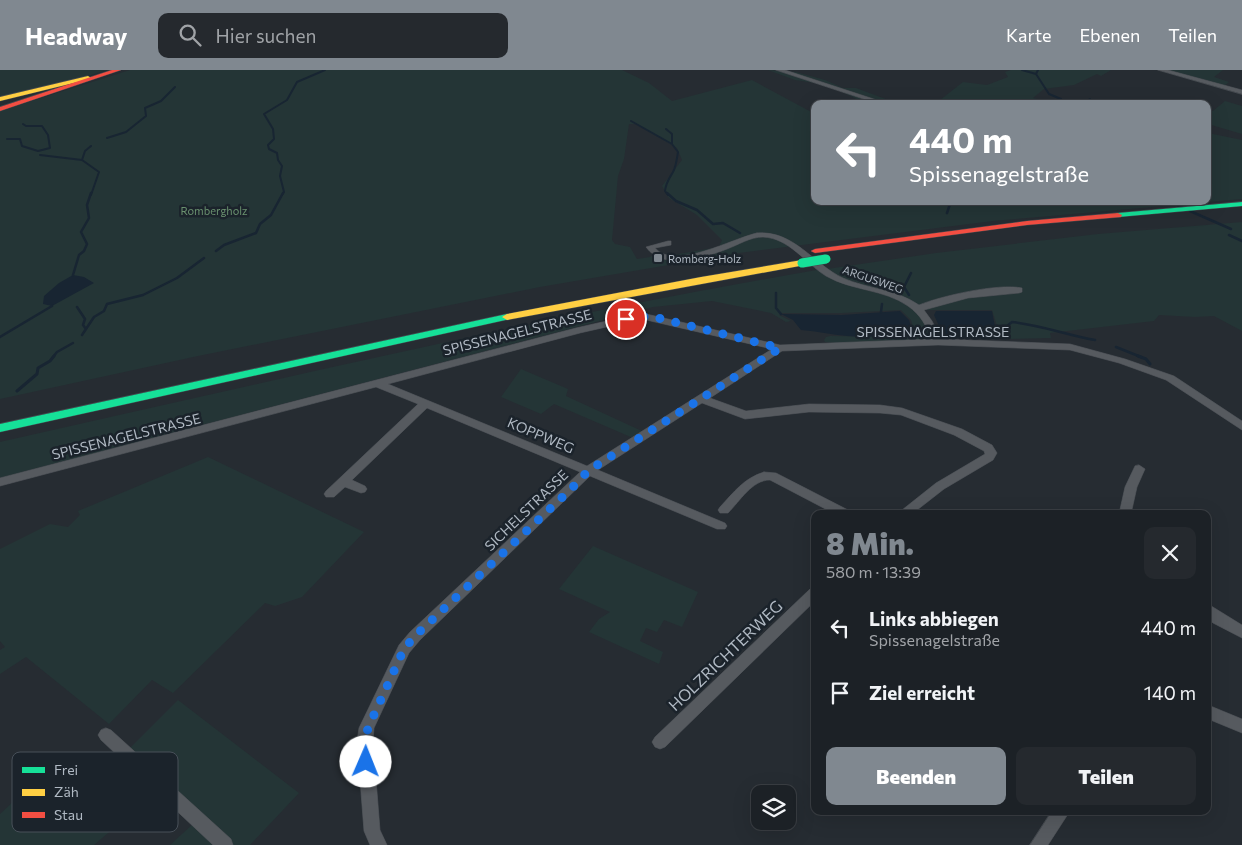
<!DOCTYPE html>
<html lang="de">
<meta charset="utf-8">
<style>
body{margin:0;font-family:Commissioner,sans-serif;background:#25292e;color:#f1f3f6;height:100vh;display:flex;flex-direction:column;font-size:19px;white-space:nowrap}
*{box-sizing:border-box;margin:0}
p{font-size:16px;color:#a0a3a7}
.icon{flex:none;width:28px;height:28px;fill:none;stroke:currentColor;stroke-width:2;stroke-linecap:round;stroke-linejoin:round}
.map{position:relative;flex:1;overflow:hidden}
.details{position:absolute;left:811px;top:440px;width:400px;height:305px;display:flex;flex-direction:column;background:#1c2126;border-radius:10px;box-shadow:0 5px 20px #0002,0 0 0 1px #3a3e43}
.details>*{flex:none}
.hud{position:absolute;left:811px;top:30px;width:400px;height:105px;border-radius:10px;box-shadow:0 5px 20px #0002,0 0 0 1px #3a3e43;background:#808890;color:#fff;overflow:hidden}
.buttons{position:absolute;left:751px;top:715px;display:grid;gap:10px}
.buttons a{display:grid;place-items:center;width:45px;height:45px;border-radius:10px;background:#1c2126;box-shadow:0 5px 20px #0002,0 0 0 1px #3a3e43;font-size:25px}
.pin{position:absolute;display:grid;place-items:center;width:42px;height:42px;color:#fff;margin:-21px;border:2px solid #fff;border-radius:50%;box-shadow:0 1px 5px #0007}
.me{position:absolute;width:55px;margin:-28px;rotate:1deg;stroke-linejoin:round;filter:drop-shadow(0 0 4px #0008)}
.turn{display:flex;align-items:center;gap:18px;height:105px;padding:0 15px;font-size:22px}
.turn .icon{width:65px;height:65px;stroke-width:2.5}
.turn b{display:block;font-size:35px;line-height:42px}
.round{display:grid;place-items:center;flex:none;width:52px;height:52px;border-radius:10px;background:#25292e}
.overview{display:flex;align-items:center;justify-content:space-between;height:85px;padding:0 15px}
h1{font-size:30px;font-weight:800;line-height:38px;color:#808890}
.cta{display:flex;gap:10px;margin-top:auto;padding:10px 15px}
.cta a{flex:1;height:58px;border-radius:10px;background:#808890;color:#fff;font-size:20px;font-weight:800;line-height:58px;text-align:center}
.cta a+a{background:#25292e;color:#f1f3f6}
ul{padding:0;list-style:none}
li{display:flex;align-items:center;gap:15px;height:65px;padding:0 15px}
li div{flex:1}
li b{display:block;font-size:19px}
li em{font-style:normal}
header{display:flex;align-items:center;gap:30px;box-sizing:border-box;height:70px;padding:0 25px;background:#808890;color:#fff}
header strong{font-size:24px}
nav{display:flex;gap:28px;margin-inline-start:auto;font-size:18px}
.search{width:350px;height:45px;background:#25292e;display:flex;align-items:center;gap:12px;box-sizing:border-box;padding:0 18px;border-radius:10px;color:#a0a3a7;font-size:19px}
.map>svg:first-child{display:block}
</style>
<header>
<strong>Headway</strong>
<div class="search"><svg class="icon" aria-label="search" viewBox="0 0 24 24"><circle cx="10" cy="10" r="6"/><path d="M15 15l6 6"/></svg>Hier suchen</div>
<nav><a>Karte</a><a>Ebenen</a><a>Teilen</a></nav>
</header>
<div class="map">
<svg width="1242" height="775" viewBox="0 0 1242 775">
<rect width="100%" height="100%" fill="#262c32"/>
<path fill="#243536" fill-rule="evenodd" d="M0 0H107L69 12 0 28Z
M130 0H622L649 13 672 31 752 10 815 44V131H1208V63L1242 70V129L993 151 739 183 540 217 198 286 0 329V41ZM629 54H636L677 78 682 90 662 116 669 128 697 145 722 170 719 177 667 186 656 183 650 187 637 189 630 177 615 174 612 170 618 106 624 89Z
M768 0 796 2 825 10 843 18H856L899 34H867L842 22 815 13 795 10Z
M1011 0H1111L1101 6 1097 4 1074 15 1044 19 1033 28 1058 34H935L963 12 987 15 1008 7 1005 2Z
M1161 0H1223L1214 7 1229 12 1223 17Z
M1225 31 1242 36V64L1208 54V40L1213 41Z
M1242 152V261L1214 246 1195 247 1159 245 1154 251 1050 263 1051 268 1001 269 992 240H926L832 203 827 199 936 183 1098 164Z
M817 200C839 205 891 223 909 236 921 243 926 256 932 267L929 271 843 274 825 272 824 270 826 267 830 266 894 267 915 265 911 250 901 240 841 243H781L779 245 791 251 786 252 771 243 712 231 653 237 0 408V372C272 311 542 247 817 200Z
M521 299 568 319 566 326 644 362 633 368 554 334 541 344 501 327Z
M208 387 364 462 302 527 275 536 265 533 173 623 152 610 109 654 26 587 0 604V580L5 577 0 571V479L50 454 68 457 80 445 78 441Z
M593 476 698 522 682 557 664 550 657 562 646 558 640 571 663 582 659 594 589 562 599 549 610 542 559 519Z
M178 630 299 723 250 775H170L193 754 155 723 94 775H0V744L15 730 20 745 84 692 102 709 126 682Z"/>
<path fill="#182532" d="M73 205 84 207 94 213 52 236 43 234 44 226 59 213Z
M900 241 909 250 913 264C891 265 869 268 847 266 832 265 817 261 801 260L793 250 781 244 842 245Z
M936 241H992L997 267 995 269 944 267 934 245Z"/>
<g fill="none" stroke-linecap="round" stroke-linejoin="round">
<path stroke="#182532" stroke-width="2" d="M1022 0 1036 4
M1038 0 1036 4 1049 24 1061 29V32L1064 34
M1087 34V31L1090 29
M631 51 672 74 678 82C677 88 676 97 673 102 669 109 666 112 665 121L668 125
M666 59 672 64V74
M107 68 126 62 146 46 145 38 161 31 175 17
M7 69H20L22 76 38 81 50 78 48 65 42 56H26L23 54
M40 85 82 90
M91 125 99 102 82 90 85 81 91 76
M282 125 284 122 280 106 282 96 278 90 277 83 269 79 268 75 274 69 273 59 264 44 287 30 297 12 325 0"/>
<path stroke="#182532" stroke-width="2.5" d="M667 123 676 131 697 140 713 154 723 153 740 163
M1169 131 1182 137
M1190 141 1231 159
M947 143 951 131
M1229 165 1242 171
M216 181 224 175 256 163 260 154 271 145 283 123
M73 205 79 185 84 181 87 174 81 162 89 148 87 135 91 123
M776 223V238L781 244
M909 225 904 217 911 203
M77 237 85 249 83 255 86 259 82 265
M881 242 882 234
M994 256H1007L1012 252C1041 255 1066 265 1095 270
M86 259 94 247 104 241 107 234 143 225 177 208 204 188
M0 267 52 236
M1116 277 1141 287
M53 287 57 282 73 273"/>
<path stroke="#182532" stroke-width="3" d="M1138 286 1146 289 1150 294
M17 321 37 304 38 298 50 291 54 286"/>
<g stroke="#44494f" stroke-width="1">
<path id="street" d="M776 0H785L889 34H879Z
M1158 0H1168L1242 20V24Z
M757 163C794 160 813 194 843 208 868 219 896 219 919 235 941 226 998 213 1022 218V222L1019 223 968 228 924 240 932 251 941 269 1070 274 1125 289 1174 306 1242 351V360L1166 310 1119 293 1070 280 938 275 782 281 710 328 746 341 809 334 880 335 902 338 962 359 992 375 997 383 993 390 944 419 912 444H897L936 413 985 384 984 381 954 365 901 345 880 343 809 342 745 349 702 333 598 400 725 453 727 456 725 459H717L590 406 420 570 409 583 374 658 373 671 380 760 387 775H370L364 761 357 671 359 658 399 575 410 562 580 402 427 338 352 410 365 416 367 419 365 422 361 423 345 417 334 427H326L324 424 326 421 418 334 376 317 0 416V408L576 258 642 243 780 275 932 269C926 256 921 245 908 236 884 219 852 221 826 206 805 193 789 168 763 167 750 167 738 175 727 179 704 188 663 201 646 177L668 171H671V175L655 178C675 201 733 168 757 163ZM642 249 772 279 587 396 388 314 580 263Z
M1139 395 1145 399 1137 417 1131 444H1119L1125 417 1135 396Z
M764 402 776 403 850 441 852 444H835L770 410C752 410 740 431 728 443H720L718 440 720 437C734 422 744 408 764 402Z
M815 517V531L665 677 660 679 655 677 652 672 655 667 810 519Z
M1208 534 1242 555V568L1213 553 1208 548Z
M1208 635 1242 649V663L1208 649Z
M106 658 111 660 231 769 233 775H213L101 670 98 665 101 660Z
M1052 741H1070L1048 775H1030Z"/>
</g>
<g stroke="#44494f" stroke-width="1">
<path id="fast" d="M1242 132V136L1118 147 1114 145 1118 143Z
M507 244 510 245V249L0 362V354Z"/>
</g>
<g stroke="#44494f" stroke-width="1">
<path id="slow" d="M88 6 91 8 90 9 0 31V27Z
M802 190 805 191V195L507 250 502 247 507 244 701 207Z"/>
</g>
<g stroke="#44494f" stroke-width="1">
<path id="jam" d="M112 0H121L0 41V37Z
M1118 143 1122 145 1121 147 1027 155 815 183 811 181 815 179 1027 151Z"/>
</g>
<use href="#street" fill="#565a5f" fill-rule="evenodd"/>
<use href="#fast" fill="#16e098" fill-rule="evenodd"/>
<use href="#slow" fill="#ffcf43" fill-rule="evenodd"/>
<use href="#jam" fill="#f24e42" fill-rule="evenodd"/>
<g stroke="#43484d" stroke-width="10" stroke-linecap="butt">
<path id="fast-bridge" d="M802 193 826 189"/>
</g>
<use href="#fast-bridge" stroke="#16e098" stroke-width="9"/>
</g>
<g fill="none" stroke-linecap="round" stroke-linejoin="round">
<path stroke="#1a73e8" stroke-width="9" stroke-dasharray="0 16.2" d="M366 692 365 671 368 658 404 579 415 566 571 419 588 401 780 278 650 246 626 249"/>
</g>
<rect fill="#808890" stroke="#1b232b" stroke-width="2" x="653" y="183" width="10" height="10" rx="2.5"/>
<g text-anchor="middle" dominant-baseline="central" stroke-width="5" stroke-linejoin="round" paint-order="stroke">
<g font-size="11" fill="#6a916f" stroke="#1b232b">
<text x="214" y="140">Rombergholz</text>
</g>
<g font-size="11" fill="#b0b9c3" stroke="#1b232b" text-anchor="start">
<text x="668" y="188">Romberg-Holz</text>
</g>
<g font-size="11" fill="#b0b9c3" stroke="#1b232b">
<text transform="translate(873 209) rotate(19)">ARGUSWEG</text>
</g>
<g font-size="14" fill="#b0b9c3" stroke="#1b232b">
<text x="933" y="261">SPISSENAGELSTRASSE</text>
<text transform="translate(517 262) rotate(-14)">SPISSENAGELSTRASSE</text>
<text transform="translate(541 365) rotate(23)">KOPPWEG</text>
<text transform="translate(126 366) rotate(-14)">SPISSENAGELSTRASSE</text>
<text transform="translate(526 440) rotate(-44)">SICHELSTRASSE</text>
</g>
<g font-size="16" fill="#b0b9c3" stroke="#1b232b">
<text transform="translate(725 585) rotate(-44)">HOLZRICHTERWEG</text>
</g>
</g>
<rect x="12" y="682" width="166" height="80" rx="8" fill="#1b232b" stroke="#485059" stroke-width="1"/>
<rect x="22" y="697" width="23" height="6" fill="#16e098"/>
<rect x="22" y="719" width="23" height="7" fill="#ffcf43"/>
<rect x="22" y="742" width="23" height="6" fill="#f24e42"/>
<g font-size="14" fill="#b0b9c3">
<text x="54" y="705">Frei</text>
<text x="54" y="727">Zäh</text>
<text x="54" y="750">Stau</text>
</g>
</svg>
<div class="buttons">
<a><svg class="icon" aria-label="layers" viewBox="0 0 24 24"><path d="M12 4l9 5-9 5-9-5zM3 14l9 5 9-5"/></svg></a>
</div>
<div class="pin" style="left:626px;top:249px;background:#d93025"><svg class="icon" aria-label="arrive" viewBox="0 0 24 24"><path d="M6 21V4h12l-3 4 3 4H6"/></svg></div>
<svg class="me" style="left:366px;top:692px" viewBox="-20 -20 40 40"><circle r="19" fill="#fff"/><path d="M0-13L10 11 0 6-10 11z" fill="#1a73e8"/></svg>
<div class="hud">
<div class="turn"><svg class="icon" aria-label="left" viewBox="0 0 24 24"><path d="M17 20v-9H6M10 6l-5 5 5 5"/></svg><div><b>440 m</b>Spissenagelstraße</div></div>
</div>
<section class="details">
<div class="overview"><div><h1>8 Min.</h1><p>580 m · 13:39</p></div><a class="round"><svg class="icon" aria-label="close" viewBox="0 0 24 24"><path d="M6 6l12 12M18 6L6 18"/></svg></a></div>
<ul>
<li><svg class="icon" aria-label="left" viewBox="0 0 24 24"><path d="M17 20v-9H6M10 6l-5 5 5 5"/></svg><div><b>Links abbiegen</b><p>Spissenagelstraße</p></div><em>440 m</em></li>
<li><svg class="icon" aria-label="arrive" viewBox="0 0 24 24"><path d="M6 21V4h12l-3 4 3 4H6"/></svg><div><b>Ziel erreicht</b></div><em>140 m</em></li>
</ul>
<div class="cta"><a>Beenden</a><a>Teilen</a></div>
</section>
</div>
